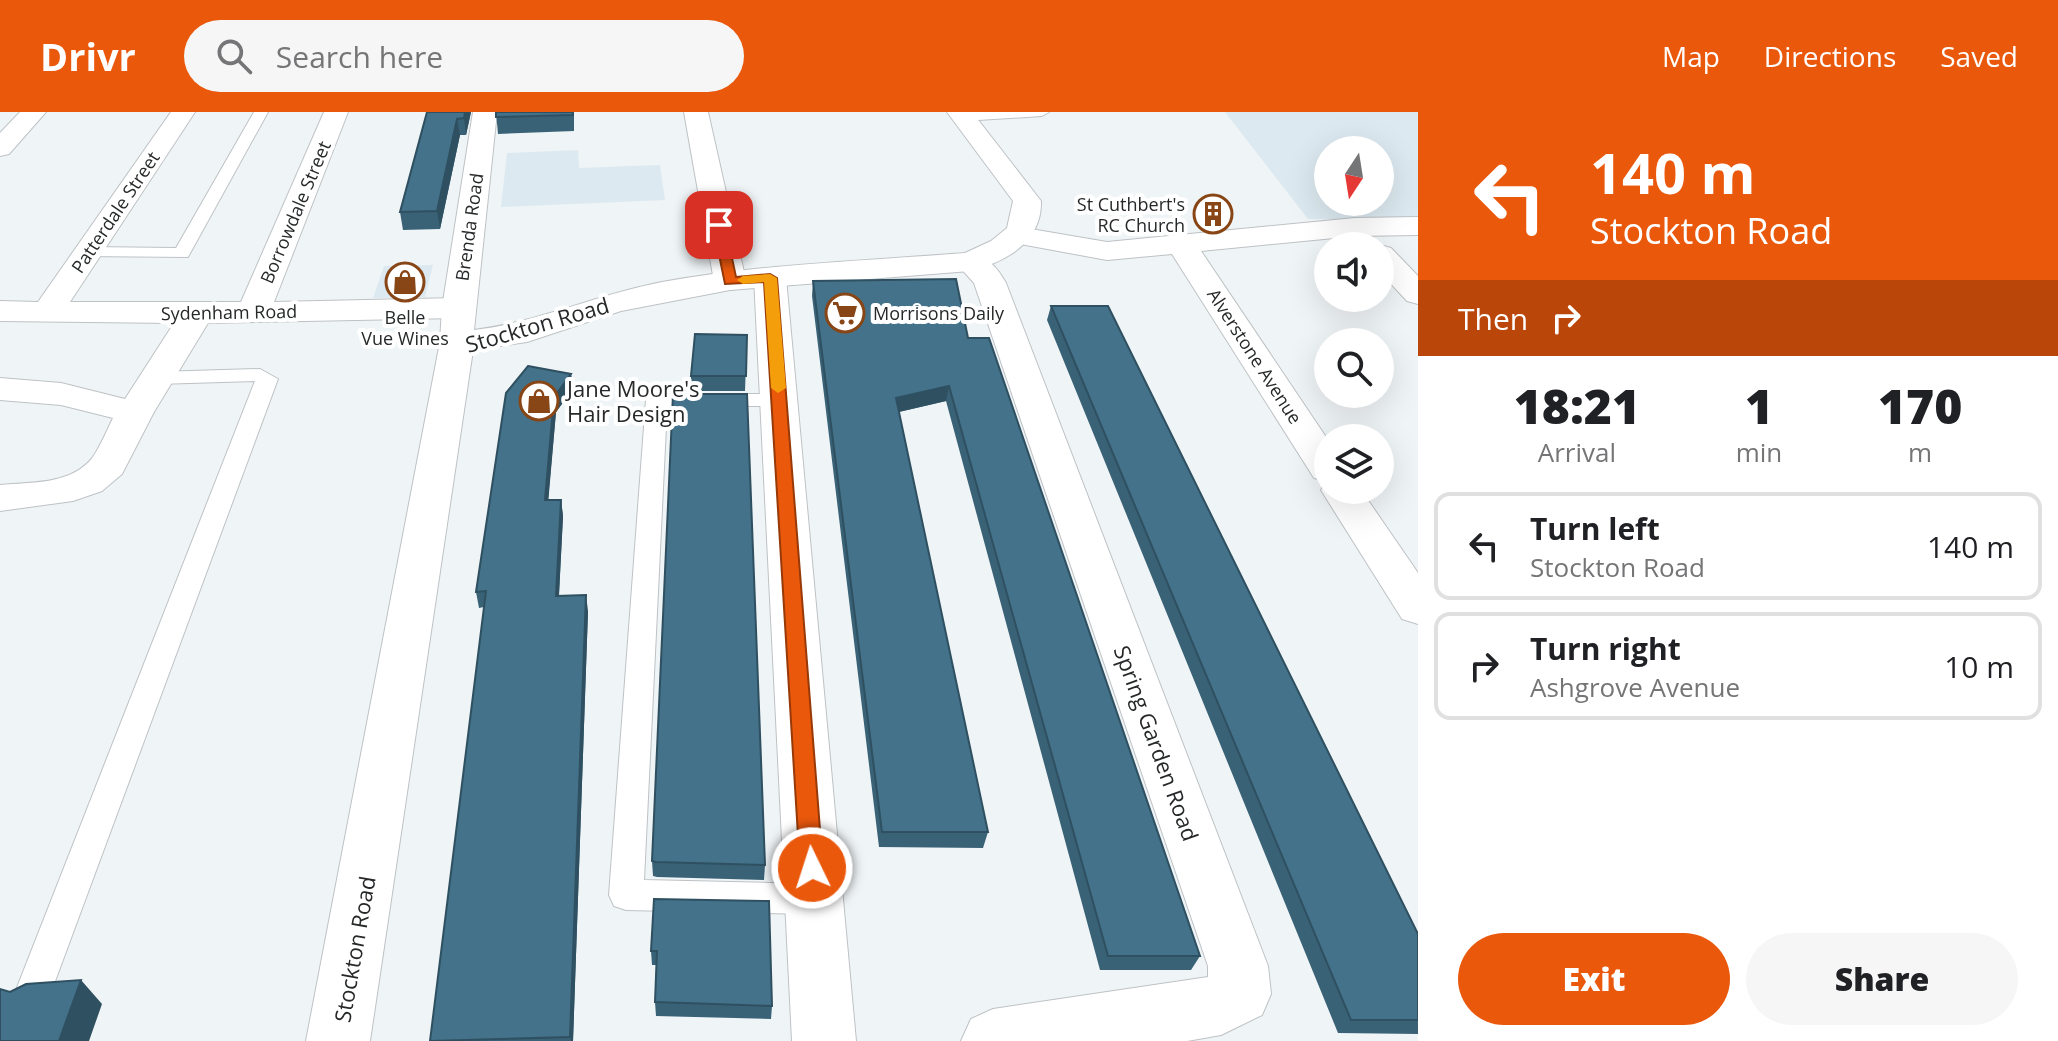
<!DOCTYPE html>
<style>
body{margin:0;font-family:"Open Sans",sans-serif;background:#f6f6f6;color:#202124;height:100vh;display:flex;flex-direction:column;font-size:30px;white-space:nowrap}
*{box-sizing:border-box;margin:0}
p{font-size:26px;color:#757577}
.icon{flex:none;width:44px;height:44px;fill:none;stroke:currentColor;stroke-width:2;stroke-linecap:round;stroke-linejoin:round}
.map{position:relative;flex:1;overflow:hidden}
.sheet{display:flex;flex-direction:column;background:#fff;width:640px}
.sheet>*{flex:none}
.hud{background:#ea580c;color:#fff;overflow:hidden}
.needle{width:52px;rotate:192deg}
.buttons{position:absolute;left:1314px;top:24px;display:grid;gap:16px}
.buttons a{display:grid;place-items:center;width:80px;height:80px;border-radius:50%;background:#fff;box-shadow:0 8px 32px #0002;font-size:40px}
.pin{position:absolute;display:grid;place-items:center;width:68px;height:68px;color:#fff;margin:-34px;border-radius:16px;box-shadow:0 4px 12px #0006}
.me{position:absolute;width:88px;margin:-44px;rotate:356deg;stroke-linejoin:round;filter:drop-shadow(0 0 6px #0008)}
.turn{display:flex;align-items:center;gap:28px;height:168px;padding:0 40px;font-size:36px}
.turn .icon{width:104px;height:104px;stroke-width:2.5}
.turn b{display:block;font-size:56px;line-height:68px}
.then{display:flex;align-items:center;height:76px;padding:0 40px;background:#0003;gap:16px;font-size:30px}
.eta{display:flex;justify-content:space-evenly;align-items:center;height:136px;text-align:center}
.eta b{font-size:48px;font-weight:800;line-height:56px}
.primary-button{display:flex;gap:16px;margin-top:auto;padding:16px 40px}
.primary-button a{flex:1;height:92px;border-radius:48px;background:#ea580c;color:#fff;font-size:32px;font-weight:800;line-height:92px;text-align:center}
.primary-button a+a{background:#f6f6f6;color:#202124}
ul{padding:0;list-style:none}
li{display:flex;align-items:center;gap:24px;height:108px;margin:0 16px 12px;padding:0 24px;border:4px solid #e0e0e0;border-radius:16px}
li div{flex:1}
li b{display:block;font-size:30px}
li em{font-style:normal}
header{display:flex;align-items:center;gap:48px;box-sizing:border-box;height:112px;padding:0 40px;background:#ea580c;color:#fff}
header strong{font-size:38px}
nav{display:flex;gap:44px;margin-inline-start:auto;font-size:28px}
.search{width:560px;height:72px;background:#f6f6f6;display:flex;align-items:center;gap:20px;box-sizing:border-box;padding:0 28px;border-radius:44px;color:#757577;font-size:30px}
main{display:flex;flex:1;min-height:0}
.map>svg:first-child{display:block}
</style>
<header>
<strong>Drivr</strong>
<div class="search"><svg class="icon" aria-label="search" viewBox="0 0 24 24"><circle cx="10" cy="10" r="6"/><path d="M15 15l6 6"/></svg>Search here</div>
<nav><a>Map</a><a>Directions</a><a>Saved</a></nav>
</header>
<main>
<div class="map">
<svg width="1418" height="929" viewBox="0 0 1418 929">
<rect width="100%" height="100%" fill="#eff4f6"/>
<path fill="#dce9f0" fill-rule="evenodd" d="M1225 0H1418V107H1308ZM1328 38H1380V90H1328Z
M578 38 579 56 660 53 665 88 501 95 507 41Z
M433 153 425 185 373 186 384 154Z"/>
<g fill="none" stroke-linecap="round" stroke-linejoin="round">
<g stroke="#bec2c5" stroke-width="2">
<path id="lane" d="M254 0H268L188 145 82 144 79 140 82 136 88 135 176 136Z
M972 0H1049L1042 4 962 9 955 5Z
M260 257 278 267 50 883 45 896 32 901 19 896 14 883 255 269 157 272 146 266 157 260Z
M657 282H779L790 288 779 294H667L644 768 814 772 826 776 831 787 826 798 814 802 626 798 614 794 609 783 646 288Z"/>
</g>
<g stroke="#bec2c5" stroke-width="2">
<path id="street" d="M20 0H46L9 42 0 44V21Z
M171 0H195L70 190H241L324 0H348L274 190 458 186 470 189 474 196 470 203 458 206 208 211 154 300 122 362 102 379 73 389 0 399V373C31 370 72 373 93 345 101 333 107 318 113 306L61 293 0 288V266L61 271 125 287 174 211 0 209V189L38 190Z
M684 0H708L746 169 741 176 730 178 719 176 714 169Z
M1418 105V123L1355 124 1201 139 1328 328V378H1361L1418 461V512L1402 507 1321 378 1327 369 1314 366 1172 142 1107 148 1009 130 1004 124 1009 118 1019 115 1107 130 1355 106Z
M1380 133 1391 136 1418 164V192L1407 189 1380 160V134H1375Z
M970 141C988 145 997 155 1006 171L1268 854 1271 882 1262 903 1221 923 1187 929H961L971 907 993 897 1208 865V854L974 171 955 150 959 143Z
M770 157 781 159 786 166 856 929H792L754 166 759 159Z"/>
</g>
<g stroke="#bec2c5" stroke-width="2">
<path id="secondary" d="M473 0H497L474 218C539 210 598 182 662 170 762 152 864 149 965 141L991 129 1007 116 1013 89 947 0H972L1041 89C1042 130 1006 150 970 159L730 178 621 199 527 230 473 238 370 929H306L440 230 442 196Z"/>
</g>
<use href="#lane" fill="#fff" fill-rule="evenodd"/>
<use href="#street" fill="#fff" fill-rule="evenodd"/>
<use href="#secondary" fill="#fff" fill-rule="evenodd"/>
</g>
<path fill="#3a6277" d="M427 0H471L466 23H460L440 117 403 118 400 100Z
M496 0H574V19L498 22Z
M813 169 968 226 1200 844 1191 858H1100L946 289 899 300 988 720 983 736 879 735 812 184Z
M1051 194 1418 822V922L1338 921 1047 208Z
M747 223 745 279H691V264Z
M571 262 573 277 556 300 548 388H561L563 404 559 484 588 499 573 929H430L484 495 479 496 476 480Z
M652 749 765 753 764 768 657 765 653 764Z
M654 787 772 894 771 907 656 904 655 890 656 853H652L651 839Z"/>
<path fill="#2f5061" d="M465 0H471L466 23 464 6Z
M457 7 460 23 440 117 437 99Z
M571 262 573 277 556 300 547 404 545 388 554 285Z
M949 274 946 289 894 301 896 286Z
M561 388 563 404 558 500 556 484Z
M586 483 588 499 573 929H571Z
M81 868 102 892 89 929H59Z"/>
<path fill="#43728a" stroke="#2f5061" stroke-width="2" d="M427 0H465L464 6 457 7 437 99 400 100Z
M496 0H573V3L496 5Z
M956 167 968 226H989L1200 844H1108L949 274 896 286 988 720H882L813 169Z
M1051 194H1108L1418 822V908H1351Z
M695 222 747 223 746 264H691Z
M528 254 571 262 554 285 545 388H561L556 484 586 483 570 925 430 929 486 479 476 480 506 281Z
M673 282H747L765 753 656 750 652 749Z
M654 787 769 789 772 894 655 890 657 839H651Z
M81 868 59 929H0V877L10 880 26 872Z"/>
<path fill="#ea580c" stroke="#983908" stroke-width="2" d="M719 109 725 113 736 165 770 162 777 166 823 756 820 764 812 767 804 764 800 756 764 170 725 172 713 113Z"/>
<path fill="#f59e0b" d="M770 162 777 166 786 276 778 281 771 276 764 170 743 172 737 168 743 164Z"/>
<defs>
<g id="building-ring" transform="scale(2)"><circle r="9.5" fill="#fff" stroke="#884515" stroke-width="1.5"/><path d="M-4-6H4V6H1V3H-1V6H-4ZM-2.5-4.3h1.7v1.8h-1.7ZM.8-4.3h1.7v1.8H.8ZM-2.5-1h1.7V.8h-1.7ZM.8-1h1.7V.8H.8Z" fill="#884515"/></g>
<g id="shop-ring" transform="scale(2)"><circle r="9.5" fill="#fff" stroke="#884515" stroke-width="1.5"/><path d="M-5-2.5h2.3a2.7 3.5 0 0 1 5.4 0H5L5.5 6h-11ZM-1.5-2.5h3a1.5 2.3 0 0 0-3 0Z" fill="#884515"/></g>
<g id="supermarket-ring" transform="scale(2)"><circle r="9.5" fill="#fff" stroke="#884515" stroke-width="1.5"/><path d="M-6-5.5h2.5l.6 2H6L4.5 2H-2.5L-4.4-4H-6ZM-1.5 3.2a1.3 1.3 0 1 0 .1 0ZM3 3.2a1.3 1.3 0 1 0 .1 0Z" fill="#884515"/></g>
</defs>
<g fill-rule="evenodd">
<use href="#building-ring" x="1213" y="102"/>
<use href="#shop-ring" x="405" y="170"/>
<use href="#supermarket-ring" x="845" y="201"/>
<use href="#shop-ring" x="539" y="289"/>
</g>
<g text-anchor="middle" dominant-baseline="central" stroke-width="8" stroke-linejoin="round" paint-order="stroke">
<g font-size="18" fill="#262829" stroke="#fff" text-anchor="end">
<text x="1185" y="92">St Cuthbert's<tspan x="1185" dy="21">RC Church</tspan></text>
<text x="873" y="201" text-anchor="start">Morrisons Daily</text>
<text x="405" y="205" text-anchor="middle">Belle<tspan x="405" dy="21">Vue Wines</tspan></text>
</g>
<g font-size="18" fill="#262829" stroke="#fff">
<text transform="translate(115 100) rotate(-56)">Patterdale Street</text>
<text transform="translate(295 100) rotate(-67)">Borrowdale Street</text>
<text transform="translate(469 115) rotate(-82)">Brenda Road</text>
<text transform="translate(229 200) rotate(-1)">Sydenham Road</text>
<text transform="translate(1255 244) rotate(57)">Alverstone Avenue</text>
</g>
<g font-size="22" fill="#262829" stroke="#fff">
<text transform="translate(537 212) rotate(-16)">Stockton Road</text>
<text transform="translate(1157 631) rotate(70)">Spring Garden Road</text>
<text transform="translate(354 837) rotate(-80)">Stockton Road</text>
</g>
<g font-size="22" fill="#262829" stroke="#fff" text-anchor="start">
<text x="567" y="276">Jane Moore's<tspan x="567" dy="25">Hair Design</tspan></text>
</g>
</g>
</svg>
<div class="buttons">
<a><svg class="needle" viewBox="-14 -14 28 28"><path d="M0-13l5 13h-10z" fill="#e53935"/><path d="M0 13l5-13h-10z" fill="#757577"/></svg></a>
<a><svg class="icon" aria-label="sound" viewBox="0 0 24 24"><path d="M4 9h4l5-4v14l-5-4H4zM17 9q2 3 0 6"/></svg></a>
<a><svg class="icon" aria-label="search" viewBox="0 0 24 24"><circle cx="10" cy="10" r="6"/><path d="M15 15l6 6"/></svg></a>
<a><svg class="icon" aria-label="layers" viewBox="0 0 24 24"><path d="M12 4l9 5-9 5-9-5zM3 14l9 5 9-5"/></svg></a>
</div>
<div class="pin" style="left:719px;top:113px;background:#d93025"><svg class="icon" aria-label="arrive" viewBox="0 0 24 24"><path d="M6 21V4h12l-3 4 3 4H6"/></svg></div>
<svg class="me" style="left:812px;top:756px" viewBox="-20 -20 40 40"><circle r="17" fill="#ea580c" stroke="#fff" stroke-width="3"/><path d="M0-11L8 9 0 5-8 9z" fill="#fff"/></svg>
</div>
<section class="sheet">
<div class="hud">
<div class="turn"><svg class="icon" aria-label="left" viewBox="0 0 24 24"><path d="M17 20v-9H6M10 6l-5 5 5 5"/></svg><div><b>140 m</b>Stockton Road</div></div>
<div class="then">Then<svg class="icon" aria-label="right" viewBox="0 0 24 24"><path d="M7 20v-9h11M14 6l5 5-5 5"/></svg></div>
</div>
<div class="eta">
<div><b>18:21</b><p>Arrival</p></div>
<div><b>1</b><p>min</p></div>
<div><b>170</b><p>m</p></div>
</div>
<ul>
<li><svg class="icon" aria-label="left" viewBox="0 0 24 24"><path d="M17 20v-9H6M10 6l-5 5 5 5"/></svg><div><b>Turn left</b><p>Stockton Road</p></div><em>140 m</em></li>
<li><svg class="icon" aria-label="right" viewBox="0 0 24 24"><path d="M7 20v-9h11M14 6l5 5-5 5"/></svg><div><b>Turn right</b><p>Ashgrove Avenue</p></div><em>10 m</em></li>
</ul>
<div class="primary-button"><a>Exit</a><a>Share</a></div>
</section>
</main>
